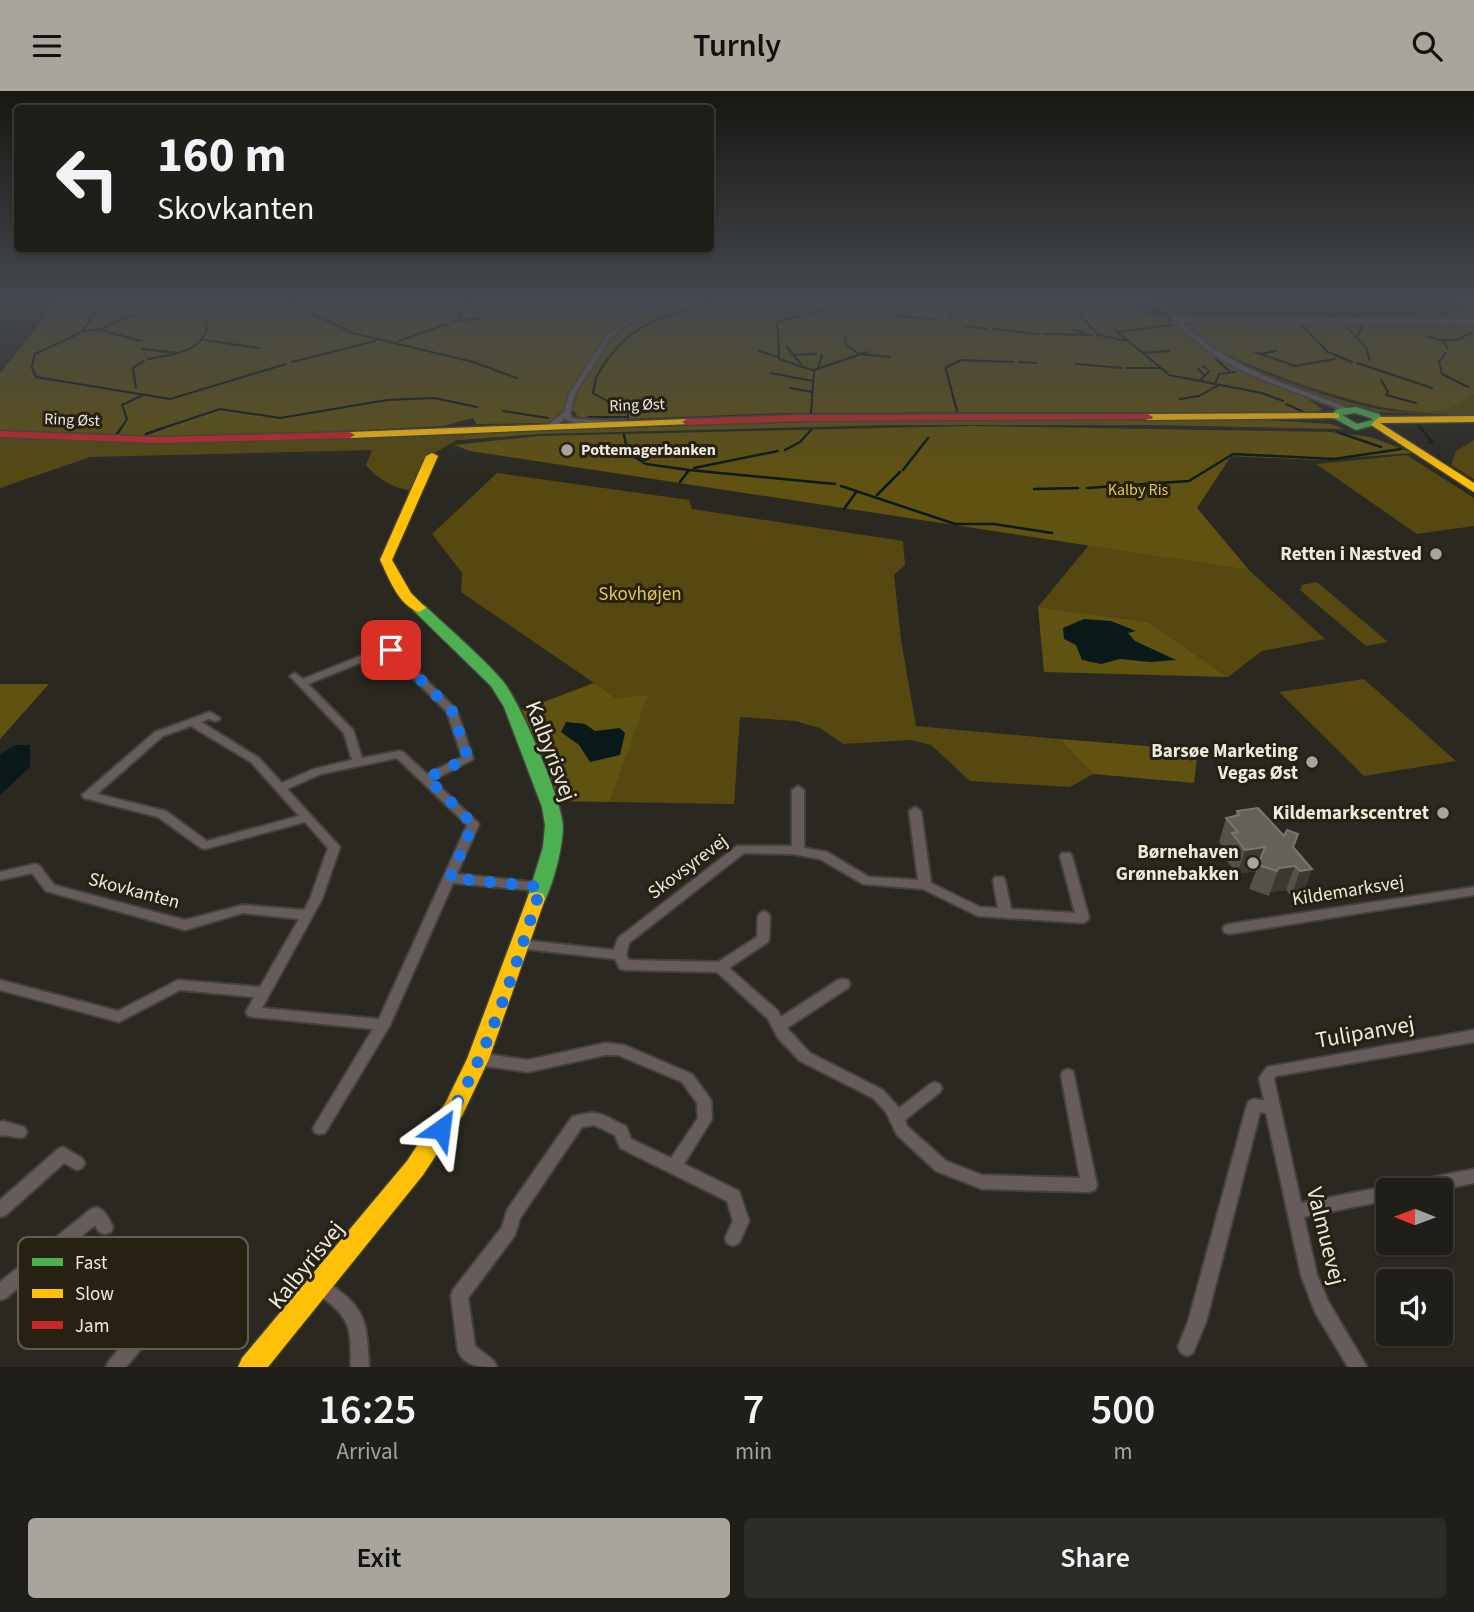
<!DOCTYPE html>
<meta charset="utf-8">
<style>
body{margin:0;font-family:"Source Sans 3",sans-serif;background:#2d2b25;color:#f1f3f6;height:100vh;display:flex;flex-direction:column;font-size:26px;white-space:nowrap}
*{box-sizing:border-box;margin:0}
p{font-size:23px;color:#a2a2a2}
.icon{flex:none;width:38px;height:38px;fill:none;stroke:currentColor;stroke-width:2;stroke-linecap:round;stroke-linejoin:round}
.map{position:relative;height:1276px;overflow:hidden}
.sheet{display:flex;flex-direction:column;background:#201e18;flex:1}
.sheet>*{flex:none}
.top-card{position:absolute;left:14px;top:14px;width:700px;height:147px;border-radius:7px;box-shadow:0 2px 5px #0004,0 0 0 2px #3d3c37;background:#201e18;color:#f1f3f6;overflow:hidden}
.needle{width:46px;rotate:271deg}
.tools{position:absolute;left:1376px;top:1087px;display:grid;gap:14px}
.tools a{display:grid;place-items:center;width:77px;height:77px;border-radius:7px;background:#201e18;box-shadow:0 2px 5px #0004,0 0 0 2px #3d3c37;font-size:35px}
.pin{position:absolute;display:grid;place-items:center;width:60px;height:60px;color:#fff;margin:-30px;border-radius:14px;box-shadow:0 4px 10px #0006}
.me{position:absolute;width:77px;margin:-38px;rotate:31deg;stroke-linejoin:round;filter:drop-shadow(0 0 5px #0008)}
.turn{display:flex;align-items:center;gap:24px;height:147px;padding:0 28px;font-size:32px}
.turn .icon{width:91px;height:91px;stroke-width:2.5}
.turn b{display:block;font-size:49px;line-height:60px}
.eta{display:flex;justify-content:space-evenly;align-items:center;height:119px;text-align:center}
.eta b{font-size:42px;font-weight:600;line-height:49px}
.primary-button{display:flex;gap:14px;margin-top:auto;padding:14px 28px}
.primary-button a{flex:1;height:80px;border-radius:7px;background:#a8a69c;color:#111;font-size:28px;font-weight:600;line-height:80px;text-align:center}
.primary-button a+a{background:#2d2b25;color:#f1f3f6}
header{display:flex;justify-content:space-between;align-items:center;height:91px;padding:0 28px;background:#a8a69c;color:#111;font-size:32px;font-weight:600}
.map>svg:first-child{display:block}
</style>
<header><svg class="icon" aria-label="menu" viewBox="0 0 24 24"><path d="M4 6h16M4 12h16M4 18h16"/></svg>Turnly<svg class="icon" aria-label="search" viewBox="0 0 24 24"><circle cx="10" cy="10" r="6"/><path d="M15 15l6 6"/></svg></header>
<div class="map">
<svg width="1474" height="1276" viewBox="0 0 1474 1276">
<rect width="100%" height="100%" fill="#2a2820"/>
<path fill="#554810" d="M1248 276C1308 298 1379 329 1439 320 1451 318 1464 309 1474 304V325L1375 321 1345 315Z
M469 342 429 365 411 400C394 397 377 388 366 374L372 359 90 366 0 397V346L156 352Z
M1474 349V388L1451 374 1456 360Z
M1407 364 1474 407V435L1417 443 1316 373Z
M497 382 689 409 692 418 903 450 905 474 894 484 901 549 916 635 1059 648 1093 683 1070 696 970 690 931 654 911 649 843 653 820 637 795 630 740 626 734 713 610 711 647 605 616 607 461 501 462 482 432 443Z
M1089 454 1249 479 1325 548 1262 560 1228 586 1148 531 1038 516Z
M1317 491 1388 551 1366 555 1300 499 1302 494Z
M1364 588 1456 670 1364 685 1279 601Z"/>
<path fill="#605210" d="M59 209H1146L1193 227 1424 230 1465 220 1450 209H1474V304C1464 309 1451 318 1440 320 1388 329 1254 280 1207 253 1198 248 1192 238 1183 232 1170 222 1146 209 1130 213L1145 224 1164 225 1198 252 1261 290 1303 304 1323 319 1301 323 1100 321 784 322 623 328 578 326 574 320 560 321 551 332 476 333 473 327 443 335 246 345 155 346 0 339V282Z
M906 328 1268 329 1331 333 1344 338 1145 334H891L540 343 458 349 469 342Z
M972 335 1330 341 1371 346 1412 362 1318 369 1231 365 1197 417 1249 479 470 360 454 354 539 345Z
M1038 516 1148 531 1228 586 1044 581Z
M594 592 616 607 648 604 610 711 557 710 522 619Z
M0 593H49L0 648Z
M1059 648 1198 659 1194 692 1093 683Z"/>
<path fill="#0a1919" d="M1084 528 1111 530 1136 540 1128 542 1135 550 1176 569 1150 571 1120 568 1101 573 1082 569 1076 554 1064 548 1063 537Z
M566 631 585 633 595 640 620 637 625 642 620 664 590 671 579 654 561 641Z
M16 654H30V676L0 704V663Z"/>
<g fill="none" stroke-linecap="round" stroke-linejoin="round">
<path stroke="#0a1919" stroke-width="2" d="M284 209 291 212
M1060 209 1078 220
M293 214 353 242 473 271 517 287
M807 224 839 214V209
M894 224 918 227
M1080 224 1098 244 1127 250
M950 226 956 217
M923 228 940 229
M458 230 483 227
M1299 231 1328 261 1352 271
M451 232 461 228 462 216 478 209
M963 235 987 238
M1347 236 1366 256 1370 270
M777 237V231L800 225
M993 238 1039 243
M778 239 779 268 815 280
M1074 239 1085 242
M1115 239 1167 282
M82 240 98 239 133 224
M82 240 97 220 94 215
M103 240 142 250
M1119 241 1172 234
M1044 243 1092 244
M1426 245 1444 250
M845 246 846 254 859 263 890 266
M1357 246 1363 232
M204 249 260 257
M399 250 446 233
M787 256 801 273
M142 258 178 262
M1447 258 1444 249H1457L1472 241
M759 260 778 266
M1255 261 1295 275 1335 268
M1143 262 1169 260
M1261 263 1276 260
M793 264 816 263
M148 268C169 264 200 262 207 238L205 227
M1216 268 1229 280
M1441 269 1445 262
M1439 270 1442 283 1468 296
M292 271 375 250
M1019 271 1036 272
M1357 272 1432 297
M1076 273 1122 277
M32 275 35 263 80 242
M1203 275 1207 278
M32 277 36 286 170 308 286 273
M818 277 822 264
M945 277 961 269 1013 271
M1127 277H1160
M1198 278 1205 285
M814 279 867 261
M946 279 957 320
M770 282 813 290
M1169 284 1262 302 1283 310
M597 285C627 230 664 226 719 209
M596 287 593 302 628 322V327
M1381 289 1388 301 1386 304 1416 312
M1200 290 1209 280
M1215 293 1219 283 1235 281
M136 297 133 277 144 270
M790 297 812 301
M812 306 814 282
M1180 308 1199 305 1217 295
M1286 313 1306 322
M503 320 548 327
M811 322 812 308
M588 326H627
M1418 334 1422 339
M120 339 127 328 122 314 143 304
M157 339 220 318 280 327 387 309 434 307 477 316"/>
<path stroke="#0a1919" stroke-width="2.5" d="M1421 337 1432 351 1429 352
M1337 341 1381 356
M117 343 121 337
M146 343 163 337
M624 344 628 362 646 373 689 379 680 391
M785 359 800 351 811 339
M694 377 778 360
M689 379 835 393
M903 379 928 347
M841 395 955 433H994L1052 442
M1087 397 1189 390 1233 363 1334 368 1401 358
M1034 398 1078 397
M877 404 900 381
M844 418 857 400"/>
<g stroke="#44423c" stroke-width="4">
<path id="street" d="M656 209H663L612 245 576 301 570 322 572 327 576 328 625 330 629 332 627 333 575 332 567 329 565 327 555 337H549V333L564 321 570 301 608 243Z
M1173 225H1177L1179 227 1474 229V233L1183 231C1227 278 1293 295 1351 318V320L1349 321C1334 316 1318 310 1303 304 1259 288 1213 271 1181 236 1176 231 1173 230 1173 225Z
M388 554 391 555 456 618 473 667 472 669 433 689 479 733 457 783 541 792 545 793 547 796 545 799 541 800 453 792 390 934 325 1042 320 1043 315 1042 313 1037 373 938 253 926 248 925 246 921 254 906 180 899 119 931 0 899V889L118 920 178 889 260 896 299 828 243 822 185 839 46 800 32 782 0 789V781L35 773 39 774 54 794 185 829 243 814 304 819 310 808 328 757 305 731 205 758 201 757 158 726 84 707 82 704 155 641 210 621 220 627 219 629 215 630 209 628 201 631 259 667 282 692 314 678 352 669 344 642 290 585 295 582 303 588ZM387 561 447 621 462 666 427 683 403 661 399 660 362 667 353 639 308 593ZM191 635 251 671 299 725 207 750 166 720 97 703 163 645ZM397 667 467 734 379 928 262 917 322 808 340 756 287 698 321 683Z
M798 695 804 699V757L827 761 869 786 918 789 909 720 915 716 921 720 931 792 980 816 998 817 993 789 995 786H1003L1005 789 1011 818 1075 822 1060 765 1062 762H1070L1072 765 1089 827 1087 830 1083 832 978 825 923 798 863 793 820 768 792 763 744 762 629 852 626 864 629 869 718 871 757 846 758 825 760 822 764 820 768 822 770 825 769 848 768 851 729 877 778 920 781 926 838 889 843 888 848 889 850 893 848 897 787 937 810 962 883 999 899 1017 930 993 935 991 940 993 942 997 940 1001 905 1029 907 1035 946 1070 982 1084 1080 1087 1061 984 1063 980 1068 978 1073 980 1097 1094 1095 1099 1089 1101 982 1098 936 1080 897 1044 886 1021 873 1007 800 970 778 947 768 928 717 881 625 879 620 878 615 868 517 857 516 854 517 851 522 849 614 859 618 847 737 755H792V699Z
M1474 796V804L1229 843 1224 841 1223 838 1224 835 1229 833Z
M1474 939V951L1276 985 1274 988 1301 1112 1388 1095 1394 1099H1388V1109L1304 1126 1317 1184 1328 1210 1367 1276H1348L1315 1221 1301 1184 1266 1022 1260 1021 1206 1231 1193 1262 1187 1265 1181 1262 1178 1256 1188 1231 1247 1014 1249 1010 1254 1008 1264 1009 1259 987 1267 976Z
M605 952 624 954 692 983 709 1006 711 1010 712 1028 684 1073 739 1100 749 1130 739 1152 733 1155 727 1152 725 1147 733 1130 727 1110 620 1057 615 1044 594 1034 582 1036 520 1127 515 1144 468 1207 475 1255 494 1270 497 1276C481 1276 465 1276 458 1260L451 1205 453 1199 502 1136 507 1119 572 1026C599 1017 602 1024 626 1035L631 1048 671 1067 698 1027 697 1012 682 991 618 964H605L528 981 478 974 473 972 471 968 473 964 478 962 528 969Z
M3 1030 24 1036 27 1041 24 1046C16 1049 9 1042 0 1045V1031Z
M63 1056 82 1067 85 1072 82 1077 77 1079 64 1072 6 1124 0 1126V1109L58 1058Z
M1474 1078V1092L1439 1099H1396L1398 1094 1404 1092Z
M97 1116C105 1119 109 1128 113 1136L111 1141 105 1143 99 1141 95 1134 6 1207 0 1209V1191L91 1118Z
M319 1187C328 1190 335 1196 342 1202 369 1222 367 1245 369 1276H351C350 1244 354 1231 327 1210 320 1205 314 1203 311 1195L313 1189Z
M179 1191 200 1200 202 1206 200 1212 194 1214 182 1209 126 1276H106L109 1270 173 1193Z"/>
</g>
<g stroke="#44423c" stroke-width="3">
<path id="fast" d="M1356 316 1379 323 1385 331 1356 339 1330 325 1337 318ZM1355 322 1371 327 1373 329 1357 333 1342 324Z
M419 513 424 514C449 538 478 562 501 588 519 607 562 710 563 735 563 756 553 795 543 813H529L527 808 543 756 545 734 542 716 504 616 491 595 414 520 412 517Z"/>
</g>
<g stroke="#44423c" stroke-width="3">
<path id="slow" d="M1335 322 1339 323V327L1148 329 1143 326 1148 323Z
M1474 325V331L1380 332 1474 392V401L1371 334 1379 326Z
M687 328 691 329V333L350 347 345 344 350 341Z
M432 362 438 365 392 469 411 502 426 517 419 521C398 514 389 487 380 469L426 365Z
M536 801 543 803 545 808 489 968 462 1025 423 1084 268 1276H238L242 1267 407 1070 446 1011 467 968 527 808 529 803Z"/>
</g>
<g stroke="#44423c" stroke-width="3">
<path id="jam" d="M1148 323 1153 326 1152 328 799 330 687 334 682 331 687 328 799 324Z
M0 340 158 346 350 341 355 344 350 347 158 352 0 346Z"/>
</g>
<use href="#street" fill="#665c5c" fill-rule="evenodd"/>
<use href="#fast" fill="#4caf50" fill-rule="evenodd"/>
<use href="#slow" fill="#ffc107" fill-rule="evenodd"/>
<use href="#jam" fill="#c62828" fill-rule="evenodd"/>
</g>
<path fill="#535149" d="M1237 720 1293 756 1312 778 1303 802 1291 805 1286 799 1270 801 1269 805 1249 798 1256 780 1237 783 1224 766 1226 760 1219 751 1226 727 1235 725Z"/>
<path fill="#3b3932" d="M1265 756 1256 780 1237 783 1245 759Z
M1295 775 1286 799 1270 801 1269 805 1279 777Z
M1312 778 1303 802 1291 805 1300 780Z"/>
<path fill="#636159" stroke="#78766e" stroke-width="2" d="M1258 717 1284 745 1287 739 1298 743 1293 756 1312 778 1300 780 1295 775 1279 777 1277 780 1258 774 1265 756 1245 759 1232 742 1238 741 1226 727 1239 724 1237 720Z"/>
<linearGradient id="sky" x2="0" y2="1"><stop stop-color="#171612"/><stop offset="0.54" stop-color="#44484e"/><stop offset="1" stop-color="#44484e" stop-opacity="0"/></linearGradient>
<rect width="1474" height="388" fill="url(#sky)"/>
<g fill="none" stroke-linecap="round" stroke-linejoin="round">
<path stroke="#1a73e8" stroke-width="12" stroke-dasharray="0 21.6" d="M391 559 452 620 468 667 427 687 473 733 450 787 541 796C515 877 488 966 441 1038"/>
</g>
<g fill="#a8a69c" stroke="#262112" stroke-width="2.5">
<circle cx="567" cy="359" r="7"/>
<circle cx="1436" cy="463" r="7"/>
<circle cx="1312" cy="671" r="7"/>
<circle cx="1443" cy="722" r="7"/>
<circle cx="1253" cy="772" r="7"/>
</g>
<g text-anchor="middle" dominant-baseline="central" stroke-width="6" stroke-linejoin="round" paint-order="stroke">
<g font-size="16" fill="#eceadf" stroke="#262112">
<text transform="translate(637 314) rotate(-2)">Ring Øst</text>
<text transform="translate(72 329) rotate(2)">Ring Øst</text>
</g>
<g font-size="16" font-weight="bold" fill="#eceadf" stroke="#262112" text-anchor="start">
<text x="581" y="359">Pottemagerbanken</text>
</g>
<g font-size="16" fill="#e5c64d" stroke="#262112">
<text x="1138" y="399">Kalby Ris</text>
</g>
<g font-size="19" font-weight="bold" fill="#eceadf" stroke="#262112" text-anchor="end">
<text x="1422" y="463">Retten i Næstved</text>
<text x="1298" y="660">Barsøe Marketing<tspan x="1298" dy="22">Vegas Øst</tspan></text>
<text x="1429" y="722">Kildemarkscentret</text>
<text x="1239" y="761">Børnehaven<tspan x="1239" dy="22">Grønnebakken</tspan></text>
</g>
<g font-size="19" fill="#e5c64d" stroke="#262112">
<text x="640" y="503">Skovhøjen</text>
</g>
<g font-size="19" fill="#eceadf" stroke="#262112">
<text transform="translate(688 776) rotate(-37)">Skovsyrevej</text>
<text transform="translate(134 800) rotate(15)">Skovkanten</text>
<text transform="translate(1348 800) rotate(-9)">Kildemarksvej</text>
</g>
<g font-size="23" fill="#eceadf" stroke="#262112">
<text transform="translate(551 660) rotate(69)">Kalbyrisvej</text>
<text transform="translate(1365 941) rotate(-10)">Tulipanvej</text>
<text transform="translate(1326 1145) rotate(76)">Valmuevej</text>
<text transform="translate(306 1174) rotate(-51)">Kalbyrisvej</text>
</g>
</g>
<rect x="18" y="1146" width="230" height="112" rx="10" fill="#262112" stroke="#615d50" stroke-width="2"/>
<rect x="32" y="1167" width="31" height="8" fill="#4caf50"/>
<rect x="32" y="1198" width="31" height="9" fill="#ffc107"/>
<rect x="32" y="1230" width="31" height="8" fill="#c62828"/>
<g font-size="19" fill="#eceadf">
<text x="75" y="1178">Fast</text>
<text x="75" y="1209">Slow</text>
<text x="75" y="1241">Jam</text>
</g>
</svg>
<div class="tools">
<a><svg class="needle" viewBox="-14 -14 28 28"><path d="M0-13l5 13h-10z" fill="#e53935"/><path d="M0 13l5-13h-10z" fill="#a2a2a2"/></svg></a>
<a><svg class="icon" aria-label="sound" viewBox="0 0 24 24"><path d="M4 9h4l5-4v14l-5-4H4zM17 9q2 3 0 6"/></svg></a>
</div>
<div class="pin" style="left:391px;top:559px;background:#d93025"><svg class="icon" aria-label="arrive" viewBox="0 0 24 24"><path d="M6 21V4h12l-3 4 3 4H6"/></svg></div>
<svg class="me" style="left:441px;top:1038px" viewBox="-20 -20 40 40"><path d="M0-17L14 15 0 8-14 15z" fill="#1a73e8" stroke="#fff" stroke-width="4"/></svg>
<div class="top-card">
<div class="turn"><svg class="icon" aria-label="left" viewBox="0 0 24 24"><path d="M17 20v-9H6M10 6l-5 5 5 5"/></svg><div><b>160 m</b>Skovkanten</div></div>
</div>
</div>
<section class="sheet">
<div class="eta">
<div><b>16:25</b><p>Arrival</p></div>
<div><b>7</b><p>min</p></div>
<div><b>500</b><p>m</p></div>
</div>
<div class="primary-button"><a>Exit</a><a>Share</a></div>
</section>
